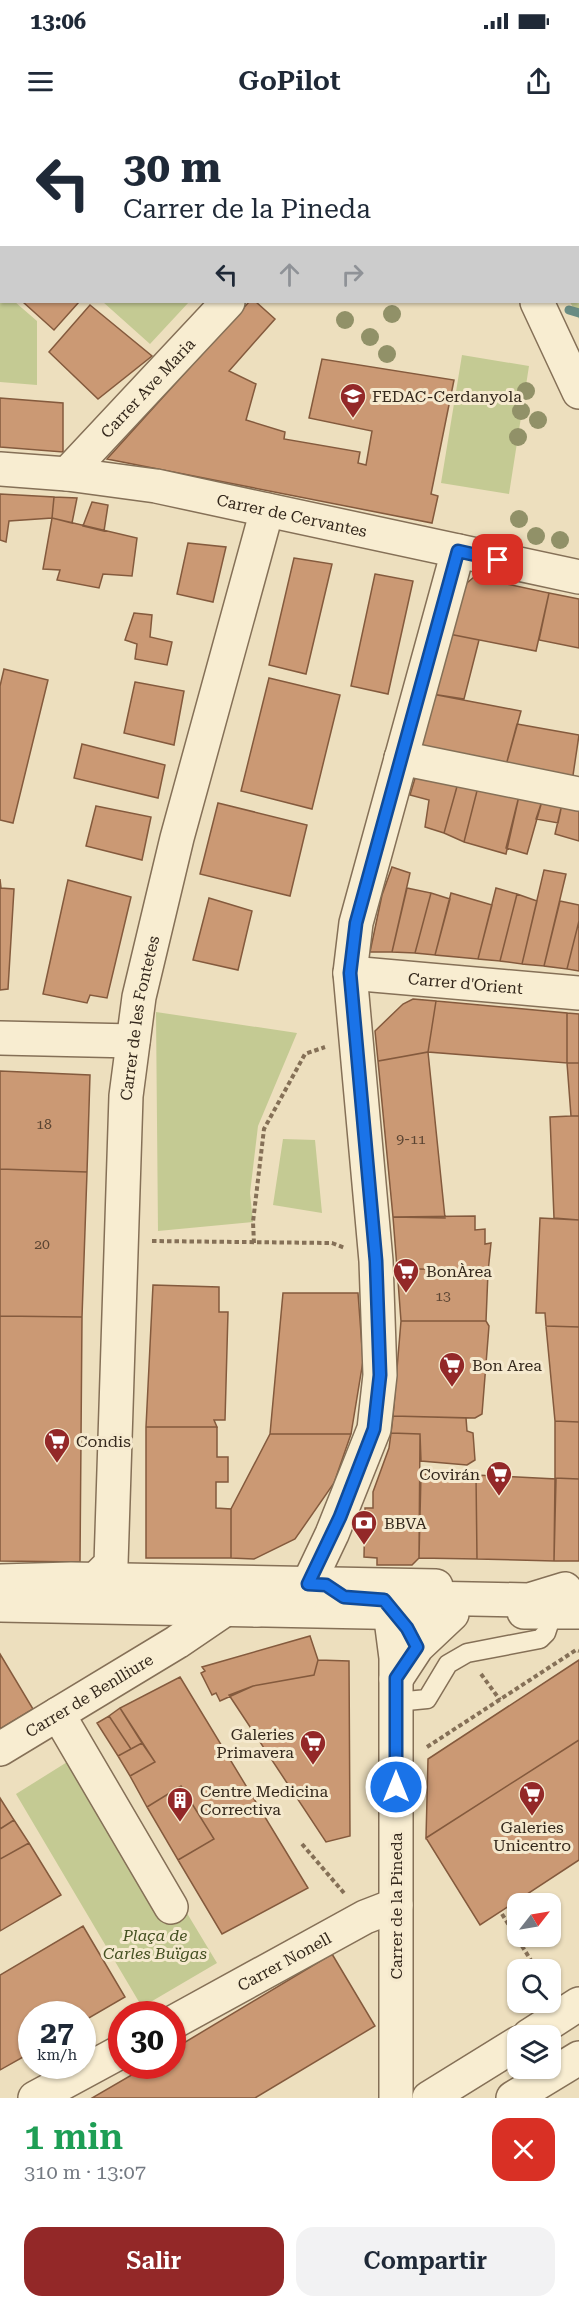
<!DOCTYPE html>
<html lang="es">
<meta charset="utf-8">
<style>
body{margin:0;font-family:"Roboto Serif",serif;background:#f2f2f3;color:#1f2937;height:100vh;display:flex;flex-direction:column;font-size:22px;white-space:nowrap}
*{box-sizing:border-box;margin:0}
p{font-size:20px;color:#747a83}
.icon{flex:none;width:33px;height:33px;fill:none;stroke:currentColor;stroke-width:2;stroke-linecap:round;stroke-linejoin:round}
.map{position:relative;height:1978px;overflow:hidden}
.details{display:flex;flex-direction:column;background:#fff;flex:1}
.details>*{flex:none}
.hud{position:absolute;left:0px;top:0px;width:579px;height:183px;box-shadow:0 2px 4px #0004;background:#fff;color:#1f2937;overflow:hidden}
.needle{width:39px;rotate:59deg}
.tools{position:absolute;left:507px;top:1773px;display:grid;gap:12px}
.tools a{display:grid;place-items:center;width:54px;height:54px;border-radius:12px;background:#fff;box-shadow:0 2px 4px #0004;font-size:30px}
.speed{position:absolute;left:18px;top:1881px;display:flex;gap:12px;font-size:30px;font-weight:700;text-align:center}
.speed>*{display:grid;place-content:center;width:78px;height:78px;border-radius:50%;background:#fff;box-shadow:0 2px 4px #0004;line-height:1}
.speed small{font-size:15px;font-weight:400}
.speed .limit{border:9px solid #d22;background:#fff;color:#111}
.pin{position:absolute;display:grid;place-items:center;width:51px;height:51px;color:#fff;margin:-26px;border-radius:12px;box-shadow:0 3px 9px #0006}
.me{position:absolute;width:66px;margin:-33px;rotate:0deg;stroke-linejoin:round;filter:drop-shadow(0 0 4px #0008)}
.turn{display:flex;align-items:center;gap:21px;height:126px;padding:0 24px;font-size:27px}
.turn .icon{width:78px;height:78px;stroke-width:2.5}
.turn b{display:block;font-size:42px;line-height:51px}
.lanes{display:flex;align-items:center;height:57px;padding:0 24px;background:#0003;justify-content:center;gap:30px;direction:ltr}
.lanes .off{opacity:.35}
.round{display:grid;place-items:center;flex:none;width:63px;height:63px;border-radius:18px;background:#f2f2f3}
.summary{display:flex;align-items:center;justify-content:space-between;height:102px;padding:0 24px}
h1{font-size:36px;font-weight:600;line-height:45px;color:#1e9e55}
.primary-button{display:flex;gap:12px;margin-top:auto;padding:12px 24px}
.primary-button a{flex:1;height:69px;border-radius:18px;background:#932828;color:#fff;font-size:24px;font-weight:600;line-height:69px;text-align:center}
.primary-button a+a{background:#f2f2f3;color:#1f2937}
.status{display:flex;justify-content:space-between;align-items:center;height:42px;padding:0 30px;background:#fff;direction:ltr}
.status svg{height:16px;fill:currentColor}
header{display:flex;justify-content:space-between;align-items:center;height:78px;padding:0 24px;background:#fff;font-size:27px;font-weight:600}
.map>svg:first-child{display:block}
</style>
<div class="status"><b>13:06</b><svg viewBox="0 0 49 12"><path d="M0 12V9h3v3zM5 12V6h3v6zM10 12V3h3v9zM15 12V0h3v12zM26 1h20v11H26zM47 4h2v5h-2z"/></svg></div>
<header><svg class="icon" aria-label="menu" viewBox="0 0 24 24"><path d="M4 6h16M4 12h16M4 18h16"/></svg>GoPilot<svg class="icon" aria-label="share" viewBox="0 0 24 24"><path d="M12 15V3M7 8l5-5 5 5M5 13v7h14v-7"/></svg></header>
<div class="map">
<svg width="579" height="1978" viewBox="0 0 579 1978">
<rect width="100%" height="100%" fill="#eddfbe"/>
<path fill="#c4ca93" d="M502 0H579V199L570 182H578V2Z
M0 168 2 182H15L37 201V265L0 262Z
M103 182H189L150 224Z
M462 235 529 246 509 374 441 363Z
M156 892 297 913 258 1006 250 1073 253 1102 158 1111Z
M283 1019 315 1020 322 1093 273 1085Z
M88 1629 217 1843 142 1887 16 1674Z"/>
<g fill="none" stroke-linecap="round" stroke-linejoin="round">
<path stroke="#698c83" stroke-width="9" d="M569 190 579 193"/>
</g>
<path fill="#cb9974" stroke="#845a3d" stroke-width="1.5" d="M0 0 41 2H2L0 53Z
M204 0H279L281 2H203Z
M322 0H415L320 2Z
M23 182H79L54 210Z
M249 182H256L275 199 229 251 256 264 246 300 285 312 284 319 360 332 358 343 366 345 372 311 309 298 322 239 454 260 431 374 438 376 432 403 107 339Z
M90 185 152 236 98 279 49 232Z
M0 278 63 283V332L0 327Z
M0 374 54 377 52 398 9 401 6 422 0 420Z
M54 377 77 378 72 403 52 398Z
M92 382 108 385 104 411 83 406Z
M52 398 137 418 132 456 103 454 99 468 57 460 60 450 43 449Z
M188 423 226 427 213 482 177 474Z
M294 438 332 444 306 554 269 545Z
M375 454 413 461 388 574 351 566Z
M474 457 549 473 536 531 449 514 461 468Z
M549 473 579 479V528L539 520Z
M134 493 152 495 150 517 172 522 167 545 135 539 137 524 125 520Z
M449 514 479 520 464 579 432 574Z
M4 549 48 560 13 703 0 700V566Z
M269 558 340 575 312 689 241 671Z
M135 562 184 571 174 625 124 613Z
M432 574 521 591 505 649 429 633 421 623Z
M517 604 579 615 572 662 505 649Z
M82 624 165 645 158 678 74 658Z
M416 655 458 663 444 713 425 707 429 680 410 675Z
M458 663 478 667 464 722 444 713Z
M478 667 519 676 506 734 464 722Z
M519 676 542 681 527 734 506 728Z
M542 681 562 684 558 703 536 699Z
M218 683 307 705 290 776 200 754Z
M562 684 579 688V721L555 714Z
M96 686 151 697 142 740 86 726Z
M392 747 410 753 392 832H370L382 775Z
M544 750 566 754 544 846 522 844Z
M0 759 1 768 14 769 8 869 0 870Z
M68 760 131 777 107 878 90 875 87 883 43 874Z
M407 768 431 773 415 833 392 832Z
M496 768 517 774 500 841 478 839Z
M431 773 450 779 435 835 415 833Z
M451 773 492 785 478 839 435 835Z
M517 774 537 781 522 844 500 841Z
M209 778 252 791 238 850 193 840Z
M560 781 579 785V801L567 849 544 846Z
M579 801V851L567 849Z
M413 879 436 881 428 932 378 941 375 911 403 884Z
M436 881 567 893V943L428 932Z
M567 893 579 894V943H567Z
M428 932 445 1098 393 1097 378 941Z
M567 943H579V996H571Z
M0 951 90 955 87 1052 0 1049Z
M571 996H579V1100L554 1098 550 997Z
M0 1049 87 1052 82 1197 0 1196Z
M475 1096V1110L485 1109V1124L491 1123 488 1152 397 1148 393 1097Z
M540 1098 579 1100V1207L546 1206 545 1193H536Z
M397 1148 488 1152 486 1201H401Z
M153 1165 219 1167V1192H228L225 1300H214L217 1307H146Z
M283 1173H358L363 1241 351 1314H270Z
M0 1196 82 1197 80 1442 0 1441Z
M401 1201H486L489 1206 482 1294 475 1298 393 1296Z
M546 1206 579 1207V1302L555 1301Z
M393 1296 466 1298 467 1311 473 1313 475 1340 467 1345 421 1341 420 1314 391 1313Z
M555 1301 579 1302V1359L555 1358Z
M146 1307H217V1337H228V1362H216V1388L231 1389V1438H146Z
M391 1313 420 1314 419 1438 412 1445H377V1438L364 1437 365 1388H373V1372L389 1328Z
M270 1314H351L334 1363 295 1419 254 1439 231 1438V1389Z
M421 1354 476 1355 477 1439 419 1438Z
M476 1355 556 1359 554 1441 477 1439Z
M555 1358 579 1359V1441H554Z
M310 1516 318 1540 314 1555 253 1566 220 1581 216 1573 212 1575 201 1553 205 1551 202 1547Z
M0 1534 33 1589 0 1609Z
M318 1540 349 1541 350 1716 326 1722 229 1575 253 1566 314 1555Z
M579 1540V1620L426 1718 428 1639Z
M180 1557 308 1768 222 1814 178 1740 214 1719 181 1666 147 1687 130 1656 155 1642 120 1588Z
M120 1588 142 1623 131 1629 109 1596Z
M109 1596 131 1629 118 1636 97 1603Z
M579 1620V1740L480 1805 426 1718Z
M142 1623 155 1642 130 1656 118 1636Z
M181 1666 214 1719 178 1740 147 1687Z
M0 1678 14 1700 0 1709Z
M14 1700 29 1723 0 1739V1709Z
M29 1723 61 1775 0 1811V1739Z
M83 1806 125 1877 82 1902V1894H32V1932L0 1950V1855Z
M332 1834 375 1906 255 1978H92L147 1946H172V1930Z"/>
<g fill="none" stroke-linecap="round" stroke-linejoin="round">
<g stroke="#857057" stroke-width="21">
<path id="lane" d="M396 1582 427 1579 448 1544 467 1533 540 1519 546 1513 553 1492"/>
</g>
<g stroke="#857057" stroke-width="36">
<g id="street">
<path d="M110 0 112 2"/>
<path d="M447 0 449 2"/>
<path d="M578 89 579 88"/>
<path d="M537 182 579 272"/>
<path id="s1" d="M0 349 67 354 156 366 579 457"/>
<path id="s2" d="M67 354 228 182"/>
<path d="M401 638 579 674"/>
<path id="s3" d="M350 853 579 873"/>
<path d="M0 918 133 921"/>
<path id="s4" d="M95 1460 111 1444 126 976 139 877 177 718 267 390"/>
<path d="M0 1461 71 1459 436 1466"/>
<path d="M0 1485 418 1493"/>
<path d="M257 1490 263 1476 303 1475 332 1414 374 1309 380 1255 376 1141 350 853 356 803 458 431"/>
<path d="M524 1492H579"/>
<path d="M396 1559 417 1527 452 1494"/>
<path d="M58 1594 171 1787"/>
<path id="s5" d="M0 1629 177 1522 224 1490"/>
<path id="s6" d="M172 1903 365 1797 396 1785"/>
<path d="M529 1916 579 1884"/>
<path d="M35 1978 122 1931"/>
<path d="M396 1978V1538L392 1507 408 1481 422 1478 529 1480 565 1469"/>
<path d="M429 1978 518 1923"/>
<path d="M513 1978 579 1938"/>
</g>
</g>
<path stroke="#857057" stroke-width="4" stroke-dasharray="4.5 3" stroke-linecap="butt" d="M152 1121 332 1123 345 1128
M254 1123 253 1102 264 1009 305 934 325 927
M481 1554 500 1580
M427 1627 576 1530 579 1531
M302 1724 344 1773
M502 1794 537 1850"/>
<use href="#lane" stroke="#f8edd1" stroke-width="18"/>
<use href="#street" stroke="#f8edd1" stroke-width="33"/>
</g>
<g fill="#919168">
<circle cx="392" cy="194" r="9"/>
<circle cx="345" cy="200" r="9"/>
<circle cx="370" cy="217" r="9"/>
<circle cx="387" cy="234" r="9"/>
<circle cx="526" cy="271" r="9"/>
<circle cx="521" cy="291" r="9"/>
<circle cx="538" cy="300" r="9"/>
<circle cx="518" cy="317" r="9"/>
<circle cx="519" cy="399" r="9"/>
<circle cx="536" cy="416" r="9"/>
<circle cx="560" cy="420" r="9"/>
</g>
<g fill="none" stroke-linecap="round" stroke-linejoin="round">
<g stroke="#114b97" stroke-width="15">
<path id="route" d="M396 1667V1558L417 1527 407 1508 384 1480 344 1477 326 1465 308 1464 340 1397 374 1309 380 1255 376 1141 350 853 356 803 458 431 498 440"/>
</g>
<use href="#route" stroke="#1a73e8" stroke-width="10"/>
</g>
<defs>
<g id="school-pin" transform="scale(1.35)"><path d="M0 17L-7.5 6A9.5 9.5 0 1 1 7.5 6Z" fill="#932828" stroke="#f5e9ce"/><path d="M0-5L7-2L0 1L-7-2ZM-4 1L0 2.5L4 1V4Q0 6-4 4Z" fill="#fff"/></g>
<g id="supermarket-pin" transform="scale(1.35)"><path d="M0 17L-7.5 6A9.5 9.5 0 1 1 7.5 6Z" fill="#932828" stroke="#f5e9ce"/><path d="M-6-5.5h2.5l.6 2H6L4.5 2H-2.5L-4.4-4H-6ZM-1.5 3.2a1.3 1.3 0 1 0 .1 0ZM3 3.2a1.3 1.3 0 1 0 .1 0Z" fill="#fff"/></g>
<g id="bank-pin" transform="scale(1.35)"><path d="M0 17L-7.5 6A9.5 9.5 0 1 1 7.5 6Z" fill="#932828" stroke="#f5e9ce"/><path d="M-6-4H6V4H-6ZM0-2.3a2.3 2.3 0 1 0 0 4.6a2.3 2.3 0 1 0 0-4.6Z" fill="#fff"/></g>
<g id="building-pin" transform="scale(1.35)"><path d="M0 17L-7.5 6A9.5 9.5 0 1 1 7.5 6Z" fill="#932828" stroke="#f5e9ce"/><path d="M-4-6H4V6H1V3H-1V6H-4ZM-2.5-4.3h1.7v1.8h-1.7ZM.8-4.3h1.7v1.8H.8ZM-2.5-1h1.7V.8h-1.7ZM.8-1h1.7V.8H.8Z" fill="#fff"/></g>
</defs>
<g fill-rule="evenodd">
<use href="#school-pin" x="353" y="276"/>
<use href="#supermarket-pin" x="406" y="1151"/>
<use href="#supermarket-pin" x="452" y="1245"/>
<use href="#supermarket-pin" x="57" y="1321"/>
<use href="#supermarket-pin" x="499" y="1354"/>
<use href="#bank-pin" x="364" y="1403"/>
<use href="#supermarket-pin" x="313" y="1623"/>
<use href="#supermarket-pin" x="532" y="1674"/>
<use href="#building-pin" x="180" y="1680"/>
</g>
<g text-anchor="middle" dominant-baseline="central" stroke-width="6" stroke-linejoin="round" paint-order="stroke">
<g font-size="14" fill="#5a4432">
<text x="44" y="1004">18</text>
<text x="411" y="1019">9-11</text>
<text x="42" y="1124">20</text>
<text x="443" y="1176">13</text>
</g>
<g font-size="16" fill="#34281c" stroke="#f5e9ce">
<text stroke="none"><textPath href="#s2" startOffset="118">Carrer Ave Maria</textPath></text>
<text stroke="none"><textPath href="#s1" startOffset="296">Carrer de Cervantes</textPath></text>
<text stroke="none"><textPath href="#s3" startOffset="116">Carrer d'Orient</textPath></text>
<text stroke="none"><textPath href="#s4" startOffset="570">Carrer de les Fontetes</textPath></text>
<text stroke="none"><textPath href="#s5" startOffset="104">Carrer de Benlliure</textPath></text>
<text transform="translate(396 1786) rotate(-90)">Carrer de la Pineda</text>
<text stroke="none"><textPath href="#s6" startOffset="128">Carrer Nonell</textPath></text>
</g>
<g font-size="16" fill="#34281c" stroke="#f5e9ce" text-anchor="start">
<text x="372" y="276">FEDAC-Cerdanyola</text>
<text x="426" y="1151">BonÀrea</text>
<text x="472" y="1245">Bon Area</text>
<text x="76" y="1321">Condis</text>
<text x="480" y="1354" text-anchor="end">Covirán</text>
<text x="384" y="1403">BBVA</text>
<text x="294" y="1614" text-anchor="end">Galeries<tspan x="294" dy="18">Primavera</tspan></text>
<text x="200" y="1671">Centre Medicina<tspan x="200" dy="18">Correctiva</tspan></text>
<text x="532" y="1707" text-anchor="middle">Galeries<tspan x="532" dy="18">Unicentro</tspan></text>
</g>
<g font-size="16" font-style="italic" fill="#455122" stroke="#f5e9ce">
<text x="155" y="1815">Plaça de<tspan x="155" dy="18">Carles Buïgas</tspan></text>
</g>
</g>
</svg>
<div class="tools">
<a><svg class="needle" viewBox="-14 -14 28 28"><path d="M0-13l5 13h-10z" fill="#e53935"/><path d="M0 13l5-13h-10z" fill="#747a83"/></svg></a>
<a><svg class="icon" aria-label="search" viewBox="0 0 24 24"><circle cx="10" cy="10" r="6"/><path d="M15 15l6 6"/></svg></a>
<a><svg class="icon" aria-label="layers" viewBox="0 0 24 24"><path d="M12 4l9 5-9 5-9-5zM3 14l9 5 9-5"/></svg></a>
</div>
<div class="speed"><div>27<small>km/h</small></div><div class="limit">30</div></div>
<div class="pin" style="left:498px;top:440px;background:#d93025"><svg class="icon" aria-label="arrive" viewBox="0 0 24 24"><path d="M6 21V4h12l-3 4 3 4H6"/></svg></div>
<svg class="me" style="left:396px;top:1667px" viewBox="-20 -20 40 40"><circle r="17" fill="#1a73e8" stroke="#fff" stroke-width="3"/><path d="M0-11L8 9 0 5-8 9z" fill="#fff"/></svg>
<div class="hud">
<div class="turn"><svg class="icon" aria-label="left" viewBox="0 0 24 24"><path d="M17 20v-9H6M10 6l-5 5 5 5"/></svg><div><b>30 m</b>Carrer de la Pineda</div></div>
<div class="lanes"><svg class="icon" aria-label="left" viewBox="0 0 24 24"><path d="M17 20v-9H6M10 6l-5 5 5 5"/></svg><svg class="icon off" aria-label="ahead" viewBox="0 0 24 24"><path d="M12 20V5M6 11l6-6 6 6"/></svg><svg class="icon off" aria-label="right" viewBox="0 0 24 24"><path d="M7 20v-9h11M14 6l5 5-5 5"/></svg></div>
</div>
</div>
<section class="details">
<div class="summary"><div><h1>1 min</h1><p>310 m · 13:07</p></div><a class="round" style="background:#d93025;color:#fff"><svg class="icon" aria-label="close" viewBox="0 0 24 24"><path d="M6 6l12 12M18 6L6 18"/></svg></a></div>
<div class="primary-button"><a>Salir</a><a>Compartir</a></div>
</section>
